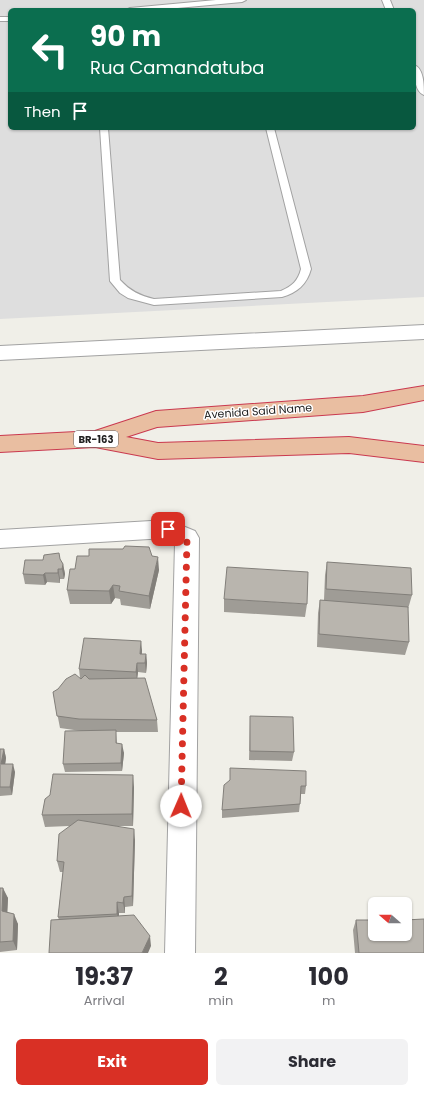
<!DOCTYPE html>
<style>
body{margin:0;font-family:Poppins,sans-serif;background:#f2f2f3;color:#2b2b33;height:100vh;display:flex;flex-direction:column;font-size:15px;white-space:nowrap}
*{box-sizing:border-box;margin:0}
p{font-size:13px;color:#7c7c81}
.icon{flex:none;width:22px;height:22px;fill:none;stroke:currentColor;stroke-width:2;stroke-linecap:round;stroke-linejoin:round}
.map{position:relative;height:953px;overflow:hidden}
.details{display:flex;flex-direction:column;background:#fff;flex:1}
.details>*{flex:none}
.top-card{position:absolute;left:8px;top:8px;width:408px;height:122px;border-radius:6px;box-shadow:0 1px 3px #0004;background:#0b6e4f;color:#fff;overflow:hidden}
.needle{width:26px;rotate:290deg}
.fabs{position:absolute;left:368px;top:897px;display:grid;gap:8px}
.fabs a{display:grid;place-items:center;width:44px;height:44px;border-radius:6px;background:#fff;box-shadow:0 1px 3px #0004;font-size:20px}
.pin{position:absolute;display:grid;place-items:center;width:34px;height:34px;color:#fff;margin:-17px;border-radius:8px;box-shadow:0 2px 6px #0006}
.me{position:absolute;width:44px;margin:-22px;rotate:1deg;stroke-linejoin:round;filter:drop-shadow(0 0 3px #0008)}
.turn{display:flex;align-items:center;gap:14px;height:84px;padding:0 16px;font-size:18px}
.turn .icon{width:52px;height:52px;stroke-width:2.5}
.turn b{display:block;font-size:28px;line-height:34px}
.then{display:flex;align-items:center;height:38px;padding:0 16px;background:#0003;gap:8px;font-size:15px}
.eta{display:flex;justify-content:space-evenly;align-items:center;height:68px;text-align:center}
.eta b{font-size:24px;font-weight:700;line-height:28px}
.primary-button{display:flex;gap:8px;margin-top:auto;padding:8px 16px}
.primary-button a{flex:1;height:46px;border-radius:6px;background:#d93025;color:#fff;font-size:16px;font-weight:700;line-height:46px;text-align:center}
.primary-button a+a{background:#f2f2f3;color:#2b2b33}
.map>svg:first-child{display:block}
</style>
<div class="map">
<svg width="424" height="953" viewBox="0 0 424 953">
<rect width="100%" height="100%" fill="#f0efe8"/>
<path fill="#dedede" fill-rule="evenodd" d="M0 0H424V297L0 319ZM10 10H414V128H10Z"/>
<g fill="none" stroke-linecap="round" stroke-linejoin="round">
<g stroke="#a2a2a2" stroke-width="2">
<path id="service" d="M216 0H246L242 2 156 10H126L130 8Z
M382 0H390L394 10H386Z
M0 17H10V21H0Z
M414 65C424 68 424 86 424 95 414 91 414 73 414 65Z
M100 128H108L120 280C130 291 140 296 154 299L281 291C292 286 298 281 301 269L266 128H274L311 269C307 284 297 293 282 297L154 305 128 298 120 293 110 281Z"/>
</g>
<g stroke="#a2a2a2" stroke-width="2">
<path id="minor" d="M424 325V339L0 360V346Z
M168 520 195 531 199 538 195 953H165L175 543 166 538 0 548V530Z"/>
</g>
<g stroke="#ca394f" stroke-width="2">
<path id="trunk" d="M424 386V400L363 412 157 427 126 437 158 443 349 437 424 446V462L349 453 158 459 95 447 0 452V436L95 431 156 411 363 396Z"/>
</g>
<use href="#service" fill="#fff" fill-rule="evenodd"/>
<use href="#minor" fill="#fff" fill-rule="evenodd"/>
<use href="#trunk" fill="#e9bea1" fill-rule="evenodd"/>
</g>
<path fill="#9f9c96" d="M152 556 159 570 150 609 121 605 120 599 115 598 111 604H70L67 590 75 569Z
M60 560 63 564 65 574 64 579H60V583L47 582 45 585 25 584 23 574Z
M327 562 412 595 408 609 409 642 405 655 317 647 318 613 320 600H324L325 575Z
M224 599 307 604 305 617 224 612Z
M142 650V654H146L147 663 146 673 138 672 137 678 157 720 158 732H116L117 743 124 753 122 771 65 772 63 764 81 731 60 728 53 692 80 678 79 669Z
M250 716 294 752 292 761 249 760Z
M0 749H4L6 758 5 764 15 772 12 795 0 796Z
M230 780 306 786 305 794H301L299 812 222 818V810Z
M134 787 133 826H115L135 840 133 906 125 907V913H119V916L151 946 59 920 58 917 63 872H60L57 861 69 826 45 827 42 815Z
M0 888 8 898 7 912 18 924 17 950 0 952Z
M356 920 424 953H355L353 930Z"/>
<path fill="#827f7a" d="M158 557 159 570 150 609 149 596Z
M63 564 65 574 64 579 62 569Z
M58 569 60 579V583L58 573Z
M45 573 47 582 45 585 43 575Z
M113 585 115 598 111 604 109 591Z
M141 641 142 650 141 663 140 654Z
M146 654 147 663 146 673 145 663Z
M137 663 138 672 137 681 136 672Z
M122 744 124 753 122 771 121 763Z
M4 749 6 758 4 773 1 764Z
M13 764 15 772 12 795 10 787Z
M133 775 134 787 133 826 132 814Z
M134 829 135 840 133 906 132 896Z
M3 888 8 898 7 921 2 911Z
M124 897 125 907V913L123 903Z
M117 902 119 913V924L117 914Z
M14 914 18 924 17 950 13 941Z
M150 936 151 946 148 953H142Z"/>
<path fill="#b9b5ae" stroke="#827f7a" d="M125 546 149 547 152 556 158 557 149 596 119 591 120 586 113 585 109 591 67 590 70 569H75L77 556H89V549H123Z
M59 553 60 559 63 564 62 569H58V573H45L43 575 23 574 25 560H43L44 555Z
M327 562 411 568 412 595 326 589Z
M227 567 308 572 307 604 224 599Z
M320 600 408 607 409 642 319 634Z
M84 638 141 641 140 654H146L145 663H137L136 672 79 669Z
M75 674 81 679 85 675 89 679 145 678 157 720 79 719 57 716 53 692 58 689 66 679Z
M250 716 293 717 294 752 250 751Z
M116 730V743L122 744 121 763 63 764 65 731Z
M0 749H4L1 764H13L10 787H0Z
M230 768 306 771V786H301L300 804 222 810 224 785 230 780Z
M53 774 133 775 132 814 42 815 45 799 50 795Z
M78 820 134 829 132 896 124 897 123 903 117 902V914L58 917 64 862 57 861 59 834Z
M0 888H3L2 911 14 914 13 941 0 942Z
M134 915 150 936 142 953H49L51 920Z
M424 919V953H359L356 920H375V934H405V920Z"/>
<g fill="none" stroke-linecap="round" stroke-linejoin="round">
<path stroke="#d93025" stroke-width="7" stroke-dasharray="0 12.6" d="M168 529 187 538 181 806"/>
</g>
<g text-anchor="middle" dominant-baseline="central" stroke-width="3" stroke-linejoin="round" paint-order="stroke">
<rect fill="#fff" stroke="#646464" stroke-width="1" x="74" y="431" width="44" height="16" rx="3"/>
<g font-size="10" font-weight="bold" fill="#212121">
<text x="96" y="439">BR-163</text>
</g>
<g font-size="11" fill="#212121" stroke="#fff">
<text transform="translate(258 411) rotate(-4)">Avenida Said Name</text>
</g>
</g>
</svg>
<div class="fabs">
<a><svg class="needle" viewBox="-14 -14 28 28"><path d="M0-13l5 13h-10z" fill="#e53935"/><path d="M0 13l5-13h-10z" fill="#7c7c81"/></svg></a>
</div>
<div class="pin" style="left:168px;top:529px;background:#d93025"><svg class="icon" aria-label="arrive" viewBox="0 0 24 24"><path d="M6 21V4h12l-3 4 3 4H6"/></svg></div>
<svg class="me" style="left:181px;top:806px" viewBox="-20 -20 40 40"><circle r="19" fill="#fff"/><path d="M0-13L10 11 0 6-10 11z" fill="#d93025"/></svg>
<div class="top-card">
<div class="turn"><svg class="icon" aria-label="left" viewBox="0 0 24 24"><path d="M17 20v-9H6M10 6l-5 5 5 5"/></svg><div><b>90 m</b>Rua Camandatuba</div></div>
<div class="then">Then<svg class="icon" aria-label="arrive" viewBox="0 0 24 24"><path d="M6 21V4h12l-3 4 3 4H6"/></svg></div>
</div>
</div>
<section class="details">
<div class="eta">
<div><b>19:37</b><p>Arrival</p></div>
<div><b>2</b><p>min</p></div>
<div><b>100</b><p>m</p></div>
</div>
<div class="primary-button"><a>Exit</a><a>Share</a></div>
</section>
